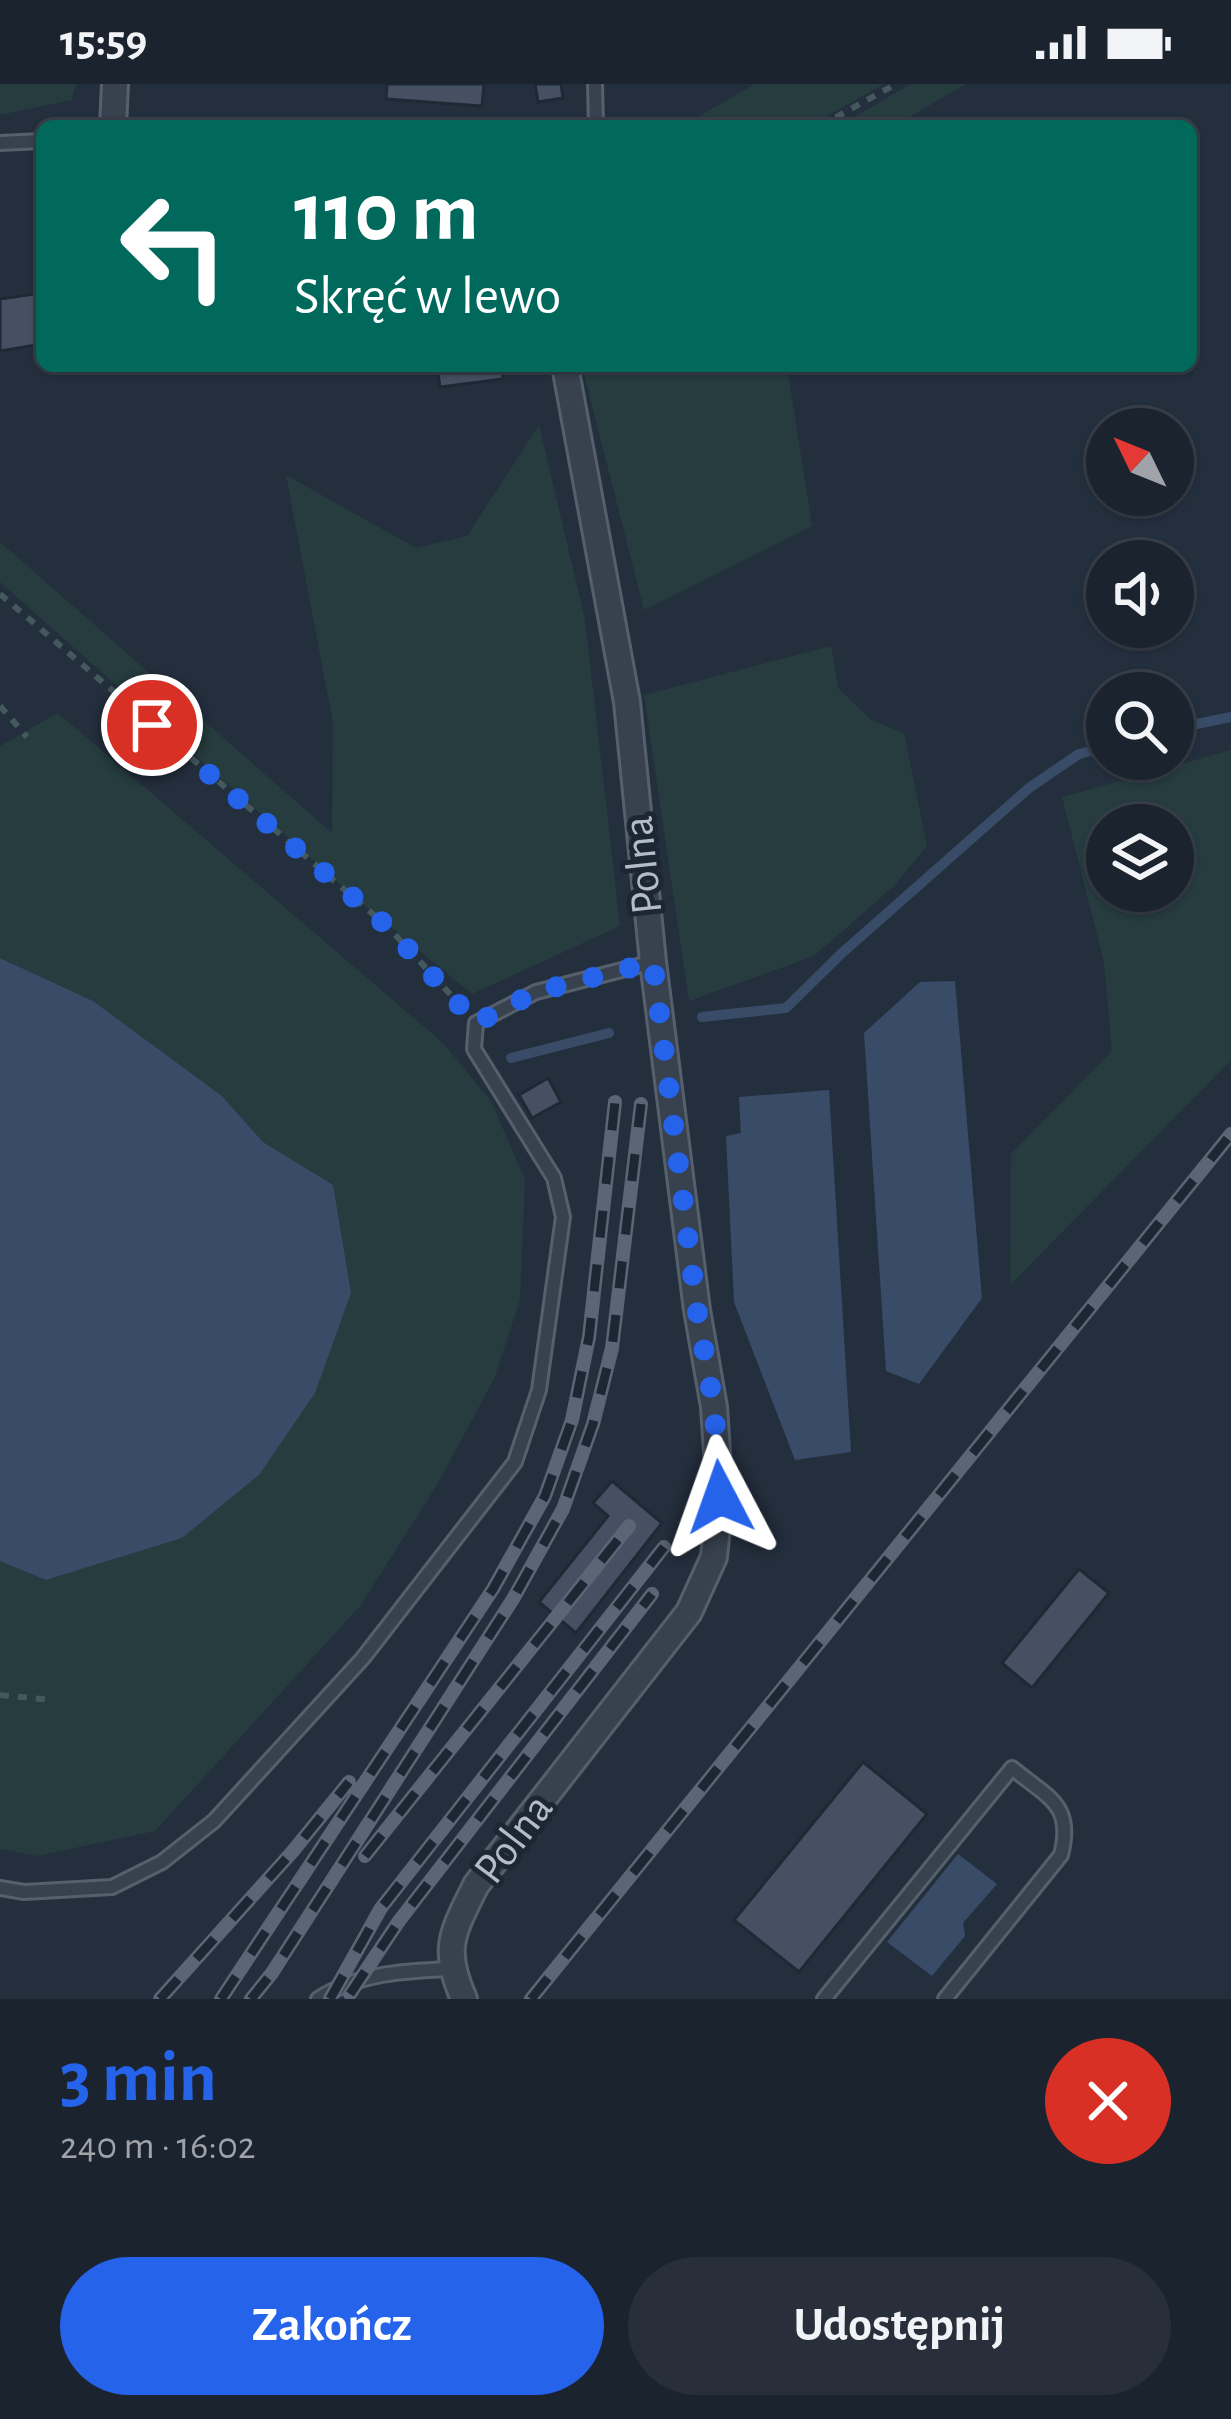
<!DOCTYPE html>
<html lang="pl">
<meta charset="utf-8">
<style>
body{margin:0;font-family:"Alegreya Sans",sans-serif;background:#282f3a;color:#f1f3f6;height:100vh;display:flex;flex-direction:column;font-size:45px;white-space:nowrap}
*{box-sizing:border-box;margin:0}
p{font-size:39px;color:#a0a4aa}
.icon{flex:none;width:66px;height:66px;fill:none;stroke:currentColor;stroke-width:2;stroke-linecap:round;stroke-linejoin:round}
.map{position:relative;height:1915px;overflow:hidden}
.drawer{display:flex;flex-direction:column;background:#1b232e;flex:1}
.drawer>*{flex:none}
.guide{position:absolute;left:36px;top:36px;width:1161px;height:252px;border-radius:18px;box-shadow:0 3px 9px #0004,0 0 0 3px #39404a;background:#00695c;color:#fff;overflow:hidden}
.needle{width:78px;rotate:313deg}
.buttons{position:absolute;left:1086px;top:324px;display:grid;gap:24px}
.buttons a{display:grid;place-items:center;width:108px;height:108px;border-radius:50%;background:#1b232e;box-shadow:0 3px 9px #0004,0 0 0 3px #39404a;font-size:60px}
.pin{position:absolute;display:grid;place-items:center;width:102px;height:102px;color:#fff;margin:-51px;border:6px solid #fff;border-radius:50%;box-shadow:0 3px 12px #0007}
.me{position:absolute;width:132px;margin:-66px;rotate:356deg;stroke-linejoin:round;filter:drop-shadow(0 0 9px #0008)}
.turn{display:flex;align-items:center;gap:42px;height:252px;padding:0 60px;font-size:54px}
.turn .icon{width:156px;height:156px;stroke-width:2.5}
.turn b{display:block;font-size:84px;line-height:102px}
.round{display:grid;place-items:center;flex:none;width:126px;height:126px;border-radius:63px;background:#282f3a}
.overview{display:flex;align-items:center;justify-content:space-between;height:204px;padding:0 60px}
h1{font-size:72px;font-weight:600;line-height:90px;color:#2563eb}
.primary-button{display:flex;gap:24px;margin-top:auto;padding:24px 60px}
.primary-button a{flex:1;height:138px;border-radius:72px;background:#2563eb;color:#fff;font-size:48px;font-weight:600;line-height:138px;text-align:center}
.primary-button a+a{background:#282f3a;color:#f1f3f6}
.status{display:flex;justify-content:space-between;align-items:center;height:84px;padding:0 60px;background:#1b232e;direction:ltr}
.status svg{height:33px;fill:currentColor}
.map>svg:first-child{display:block}
</style>
<div class="status"><b>15:59</b><svg viewBox="0 0 49 12"><path d="M0 12V9h3v3zM5 12V6h3v6zM10 12V3h3v9zM15 12V0h3v12zM26 1h20v11H26zM47 4h2v5h-2z"/></svg></div>
<div class="map">
<svg width="1231" height="1915" viewBox="0 0 1231 1915">
<rect width="100%" height="100%" fill="#242f3e"/>
<path fill="#263c3f" fill-rule="evenodd" d="M0 0H76L72 16 0 31Z
M755 0H884L809 42H682Z
M911 0H966L894 42H839Z
M582 282H787L812 442 644 526Z
M539 341 585 535 620 842 472 910 358 816 0 498V458L332 749 333 639 286 391 416 464 467 452Z
M831 562 838 604 871 636 904 649 927 762 894 802 814 872 689 917 644 611Z
M58 629 443 959 491 1017 525 1096 520 1216 494 1295 437 1401 360 1522 155 1747 37 1772 0 1765V1477L46 1496 182 1454 259 1391 332 1101 263 1058 222 1012 93 917 0 874V662Z
M1231 666V976L1010 1201 1011 1070 1112 967 1104 878 1062 713ZM1107 741H1173V807H1107Z"/>
<path fill="#394c67" d="M0 874 93 917 222 1012 263 1058 333 1101 351 1209 315 1309 259 1391 182 1454 46 1496 0 1477Z
M955 897 982 1214 919 1300 886 1287 864 949 920 898Z
M829 1006 851 1368 795 1376 734 1218 726 1052 741 1049 739 1013Z
M958 1770 997 1800 963 1839 965 1852 932 1892 887 1858Z"/>
<g fill="none" stroke-linecap="round" stroke-linejoin="round">
<path stroke="#394c67" stroke-width="10" d="M1173 645 1231 633
M702 933 786 924 842 869 1029 704 1079 670 1107 663
M511 974 609 949"/>
</g>
<path fill="#455162" stroke="#1f2835" stroke-width="3" d="M387 0H484L482 22 386 15Z
M535 0H561L563 14 538 18Z
M41 209 42 260 0 267V215Z
M437 282H502L503 295 440 303Z
M548 994 561 1018 532 1034 519 1011Z
M612 1397 662 1439 576 1549 539 1518 608 1432 593 1419Z
M1079 1485 1109 1509 1032 1604 1002 1579Z
M863 1678 927 1730 799 1888 734 1836Z"/>
<g fill="none" stroke-linecap="round" stroke-linejoin="round">
<g stroke="#565f6c" stroke-width="18">
<path id="lane" d="M595 0 596 42
M0 59 42 57
M0 1804 24 1808 112 1803 162 1778 214 1737 363 1574 515 1378 539 1306 563 1133 554 1094 474 965 476 939 536 908 653 878
M318 1915C358 1889 404 1887 450 1885
M824 1915 1012 1684C1048 1714 1074 1720 1061 1771L945 1915"/>
</g>
<g stroke="#565f6c" stroke-width="30">
<path id="street" d="M113 42 115 0
M464 1915C441 1864 453 1848 476 1801L689 1528 714 1473 720 1413 714 1323 697 1226 653 878 627 618 565 282"/>
</g>
<path stroke="#44595c" stroke-width="6" stroke-dasharray="9 9" stroke-linecap="butt" d="M820 42 896 0
M0 510 388 843 462 923
M0 622 27 653
M0 1611 52 1616"/>
<use href="#lane" stroke="#38414e" stroke-width="12"/>
<use href="#street" stroke="#38414e" stroke-width="24"/>
<g stroke="#5a6575" stroke-width="14">
<path id="rail" d="M365 1772 629 1442
M350 1910 399 1837 652 1510
M160 1915 293 1767 349 1698
M221 1915 493 1505 545 1412 572 1336 589 1253 615 1018
M251 1915 272 1889 513 1515 563 1425 593 1340 612 1264 641 1020
M330 1915 381 1824 664 1463
M531 1915 1231 1050"/>
</g>
<use href="#rail" stroke="#1d2633" stroke-width="9" stroke-dasharray="27" stroke-linecap="butt"/>
</g>
<g fill="none" stroke-linecap="round" stroke-linejoin="round">
<path stroke="#2563eb" stroke-width="21" stroke-dasharray="0 37.8" d="M152 641 388 843 476 939 536 908 653 878 697 1226 714 1323 720 1413"/>
</g>
<g text-anchor="middle" dominant-baseline="central" stroke-width="10" stroke-linejoin="round" paint-order="stroke">
<g font-size="45" fill="#b4bcc9" stroke="#1d2633">
<text transform="translate(643 781) rotate(-96)">Polna</text>
<text transform="translate(514 1755) rotate(-53)">Polna</text>
</g>
</g>
</svg>
<div class="buttons">
<a><svg class="needle" viewBox="-14 -14 28 28"><path d="M0-13l5 13h-10z" fill="#e53935"/><path d="M0 13l5-13h-10z" fill="#a0a4aa"/></svg></a>
<a><svg class="icon" aria-label="sound" viewBox="0 0 24 24"><path d="M4 9h4l5-4v14l-5-4H4zM17 9q2 3 0 6"/></svg></a>
<a><svg class="icon" aria-label="search" viewBox="0 0 24 24"><circle cx="10" cy="10" r="6"/><path d="M15 15l6 6"/></svg></a>
<a><svg class="icon" aria-label="layers" viewBox="0 0 24 24"><path d="M12 4l9 5-9 5-9-5zM3 14l9 5 9-5"/></svg></a>
</div>
<div class="pin" style="left:152px;top:641px;background:#d93025"><svg class="icon" aria-label="arrive" viewBox="0 0 24 24"><path d="M6 21V4h12l-3 4 3 4H6"/></svg></div>
<svg class="me" style="left:720px;top:1413px" viewBox="-20 -20 40 40"><path d="M0-17L14 15 0 8-14 15z" fill="#2563eb" stroke="#fff" stroke-width="4"/></svg>
<div class="guide">
<div class="turn"><svg class="icon" aria-label="left" viewBox="0 0 24 24"><path d="M17 20v-9H6M10 6l-5 5 5 5"/></svg><div><b>110 m</b>Skręć w lewo</div></div>
</div>
</div>
<section class="drawer">
<div class="overview"><div><h1>3 min</h1><p>240 m · 16:02</p></div><a class="round" style="background:#d93025;color:#fff"><svg class="icon" aria-label="close" viewBox="0 0 24 24"><path d="M6 6l12 12M18 6L6 18"/></svg></a></div>
<div class="primary-button"><a>Zakończ</a><a>Udostępnij</a></div>
</section>
